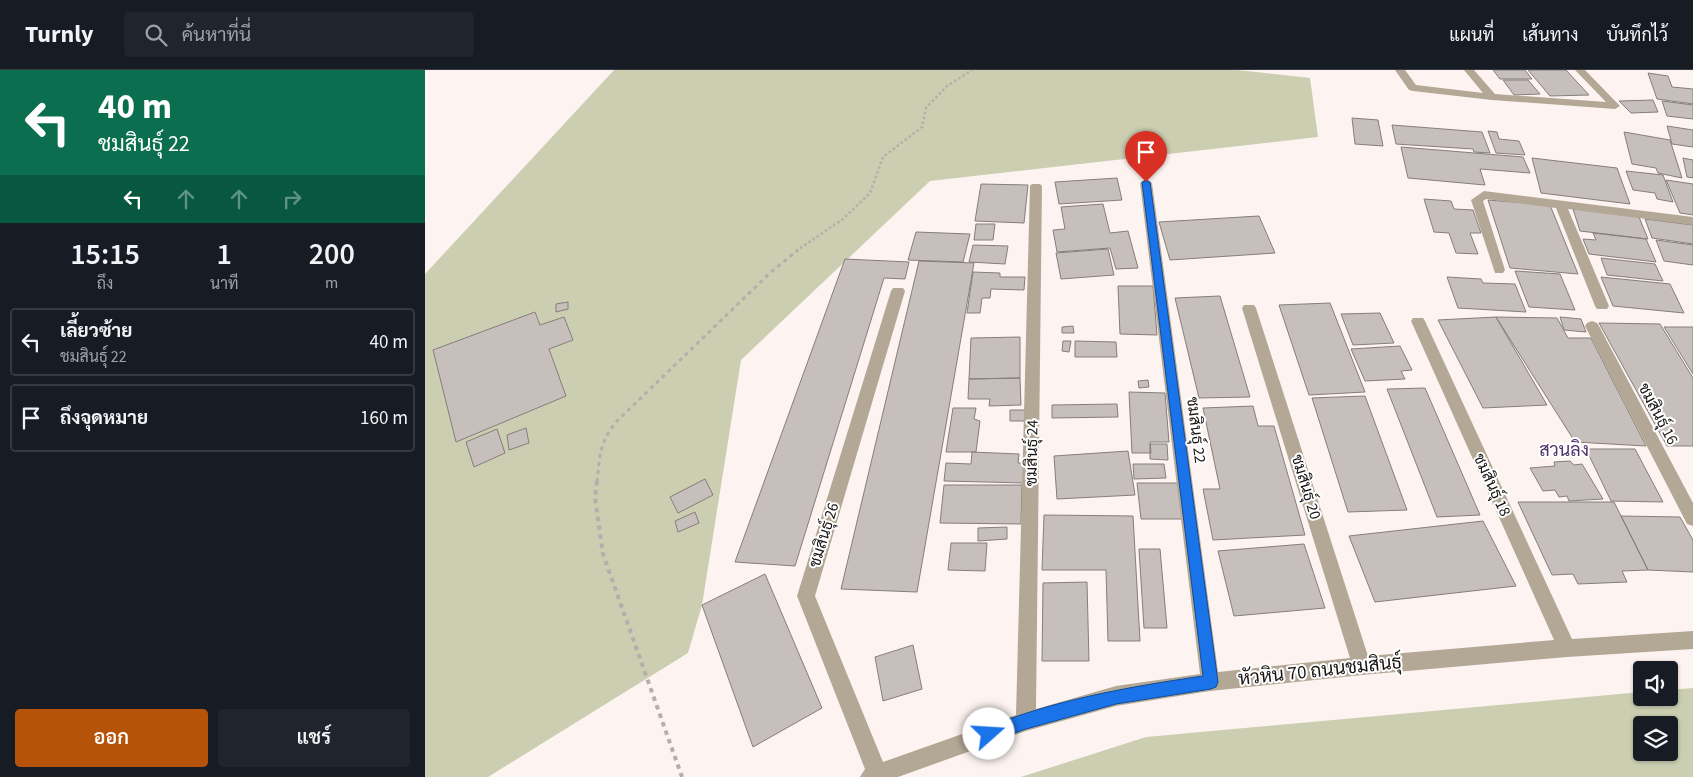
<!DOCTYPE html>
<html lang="th">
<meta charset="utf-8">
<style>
body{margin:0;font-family:"Source Sans 3",Sarabun,sans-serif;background:#20242c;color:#f1f3f6;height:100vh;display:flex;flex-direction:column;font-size:19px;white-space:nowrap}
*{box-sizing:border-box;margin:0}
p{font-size:16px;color:#9ea1a6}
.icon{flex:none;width:28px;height:28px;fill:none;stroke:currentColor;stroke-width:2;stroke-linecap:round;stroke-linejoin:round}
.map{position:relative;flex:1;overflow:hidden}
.sheet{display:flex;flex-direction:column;background:#171b24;width:425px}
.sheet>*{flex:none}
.guide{background:#0b6e4f;color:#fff;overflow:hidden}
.controls{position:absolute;left:1208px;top:591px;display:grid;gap:10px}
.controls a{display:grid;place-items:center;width:45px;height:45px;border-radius:5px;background:#171b24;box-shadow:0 1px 4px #0004;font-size:25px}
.pin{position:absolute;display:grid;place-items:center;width:42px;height:42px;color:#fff;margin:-51px -21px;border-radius:50% 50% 50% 0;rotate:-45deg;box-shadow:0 0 5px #0007}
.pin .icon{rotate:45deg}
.me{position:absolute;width:55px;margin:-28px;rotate:71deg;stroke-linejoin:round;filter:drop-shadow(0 0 4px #0008)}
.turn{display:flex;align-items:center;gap:18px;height:105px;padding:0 15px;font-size:22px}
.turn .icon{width:65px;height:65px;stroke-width:2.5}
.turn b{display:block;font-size:35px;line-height:42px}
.lanes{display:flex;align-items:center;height:48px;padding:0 15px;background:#0003;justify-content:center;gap:25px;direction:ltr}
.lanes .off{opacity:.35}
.eta{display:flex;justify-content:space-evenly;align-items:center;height:85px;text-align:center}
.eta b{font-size:30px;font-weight:600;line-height:35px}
.cta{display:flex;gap:10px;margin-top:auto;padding:10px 15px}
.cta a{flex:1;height:58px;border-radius:5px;background:#b45309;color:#fff;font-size:20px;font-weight:600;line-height:58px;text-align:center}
.cta a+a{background:#20242c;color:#f1f3f6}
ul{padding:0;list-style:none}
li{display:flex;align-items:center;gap:15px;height:68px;margin:0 10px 8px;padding:0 5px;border:2px solid #363941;border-radius:5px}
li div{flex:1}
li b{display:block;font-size:19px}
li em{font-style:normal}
header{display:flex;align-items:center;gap:30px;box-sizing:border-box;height:70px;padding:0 25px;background:#171b24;border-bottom:1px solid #363941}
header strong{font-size:24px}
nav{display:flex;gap:28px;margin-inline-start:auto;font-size:18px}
.search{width:350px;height:45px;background:#20242c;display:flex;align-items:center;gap:12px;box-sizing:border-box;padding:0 18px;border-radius:5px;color:#9ea1a6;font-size:19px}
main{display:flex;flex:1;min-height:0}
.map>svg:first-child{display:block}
</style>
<header>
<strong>Turnly</strong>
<div class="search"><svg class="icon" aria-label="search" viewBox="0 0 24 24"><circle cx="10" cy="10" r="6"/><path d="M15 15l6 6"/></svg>ค้นหาที่นี่</div>
<nav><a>แผนที่</a><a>เส้นทาง</a><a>บันทึกไว้</a></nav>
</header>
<main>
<section class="sheet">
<div class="guide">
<div class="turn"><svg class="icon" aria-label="left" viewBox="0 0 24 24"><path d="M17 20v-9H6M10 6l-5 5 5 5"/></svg><div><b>40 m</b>ชมสินธุ์ 22</div></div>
<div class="lanes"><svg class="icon" aria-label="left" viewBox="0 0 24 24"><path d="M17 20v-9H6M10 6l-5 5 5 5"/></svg><svg class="icon off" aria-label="ahead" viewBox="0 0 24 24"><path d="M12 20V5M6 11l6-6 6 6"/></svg><svg class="icon off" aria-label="ahead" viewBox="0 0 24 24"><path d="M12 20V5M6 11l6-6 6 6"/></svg><svg class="icon off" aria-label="right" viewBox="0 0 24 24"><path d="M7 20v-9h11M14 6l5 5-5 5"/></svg></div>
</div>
<div class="eta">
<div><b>15:15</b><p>ถึง</p></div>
<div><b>1</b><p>นาที</p></div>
<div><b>200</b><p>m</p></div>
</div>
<ul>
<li><svg class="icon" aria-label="left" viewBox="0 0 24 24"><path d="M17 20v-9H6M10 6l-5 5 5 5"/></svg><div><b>เลี้ยวซ้าย</b><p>ชมสินธุ์ 22</p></div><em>40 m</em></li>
<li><svg class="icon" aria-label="arrive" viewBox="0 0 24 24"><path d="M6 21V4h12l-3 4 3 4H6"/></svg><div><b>ถึงจุดหมาย</b></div><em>160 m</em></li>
</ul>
<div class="cta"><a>ออก</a><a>แชร์</a></div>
</section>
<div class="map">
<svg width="1268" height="707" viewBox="0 0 1268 707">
<rect width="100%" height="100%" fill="#fdf4f1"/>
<path fill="#cbceb0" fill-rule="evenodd" d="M189 0H812L885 8 893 67 505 111 316 290 277 535 263 583 63 707H0V204Z
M1268 618V707H596L721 667 1216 622V628H1244V620ZM1216 655H1244V682H1216Z"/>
<path fill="#c7bfbc" stroke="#857e7b" d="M1068 0H1100L1107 9H1075Z
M1103 0H1141L1164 25 1125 26Z
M1223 3 1243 6 1247 17 1268 19V34L1232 29Z
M1078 10H1103L1115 24 1089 25Z
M1228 30 1233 42 1206 43 1194 31Z
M1237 31 1268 35V49L1242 46Z
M927 48 953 50 958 76 930 74Z
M967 55 1057 62 1065 83 1049 82 1048 79 971 74Z
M1242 56 1268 60V77L1247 74Z
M1063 61 1072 62 1074 69 1094 71 1100 85 1071 83Z
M1199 62 1245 70 1257 108 1233 103 1231 98 1207 94Z
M976 77 1098 87 1105 103 1055 99 1060 115 983 108Z
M1107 88 1192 98 1205 134 1116 123Z
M1258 88 1268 90V108L1262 107Z
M1201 101 1238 105 1248 132 1232 129 1230 123 1208 120Z
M692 108 697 130 634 134 630 112Z
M1241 110 1268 114V145L1255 143Z
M556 114 603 115 599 153 550 151Z
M999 129 1026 131 1029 139 1048 140 1056 163H1045L1053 184 1031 183 1024 163 1009 162Z
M1063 130 1125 135 1153 204 1085 198Z
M678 134 685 163 703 161 713 198 691 199 685 178 632 182 628 160 640 159 636 137Z
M1148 139 1214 147 1223 169 1155 161Z
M834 146 850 183 745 190 734 152Z
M1220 149 1268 155V174L1227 168Z
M551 154H570L568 170H549Z
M491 162 545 164 538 192 483 190Z
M1168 163 1221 169 1231 192 1164 184 1158 169 1171 170Z
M1231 170 1268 175V195L1239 191Z
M548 175 583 176 580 194 544 192Z
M683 179 689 205 636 209 631 183Z
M1176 188 1230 194 1238 211 1182 205Z
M420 189 484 192 480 209 459 208 370 496 310 492Z
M494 191 549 193 492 522 416 519Z
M1090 201 1135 204 1150 240 1104 237Z
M548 202 575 203V207H600L599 220 566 219 565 228H557L555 243H542Z
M1022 207 1056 209 1058 213 1090 214 1101 242 1033 238Z
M1176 207 1245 214 1259 243 1188 236Z
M693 216H728L732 265 695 264Z
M795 226 825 327 774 328 750 228Z
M143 232V239L131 242V234Z
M905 233 940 322 884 325 854 235Z
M110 242 115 255 139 247 148 270 124 279 141 326 31 372 8 280Z
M955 243 969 273 928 275 916 244Z
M1071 247 1122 335 1058 338 1013 250Z
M1071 247 1132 248 1143 268H1166L1221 376 1150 372Z
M1135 247 1156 249 1161 262 1139 260Z
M1174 253 1235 254 1268 308V376H1242Z
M648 256 649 263H637V257Z
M1239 257H1268V304Z
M595 267V308L544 309 546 268Z
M638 271H646L644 282 637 281Z
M650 271 691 272 692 287H650Z
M975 276 987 300 976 301 980 309 940 311 926 279Z
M595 308 596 335 564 336 565 329H543L544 309Z
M723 310 724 317 714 318 713 311Z
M1000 318 1055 445 1012 447 962 319Z
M704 322 740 323 744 372H725L726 383H707Z
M940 326 982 440 923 442 887 328Z
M692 334 693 347 627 348V335Z
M828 336 833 356H849L880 465 788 470 778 419H795L778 338Z
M528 338H551L549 349 555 351 551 382H521Z
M585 340H601L600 351H585Z
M101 358 104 373 84 380 82 365Z
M72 359 80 383 49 397 41 372Z
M725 374H742L743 390 725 389Z
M1161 379H1210L1238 432 1186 431Z
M703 381 710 425 632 429 629 386Z
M547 382 594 384 593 393H601L600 413 519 411 521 393 546 394Z
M1145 391 1149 395 1157 394 1178 429 1144 431 1142 426 1134 427 1130 420 1118 421 1105 398 1130 396 1129 392Z
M708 394H739L741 408 709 409Z
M280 409 288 425 253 443 245 427Z
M712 413H753L758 449H716Z
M519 415H597L596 454 515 453Z
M1093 432H1189L1223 500 1197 501 1202 512 1153 514 1148 504 1127 505Z
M270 442 274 453 253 462 250 451Z
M619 445 708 446 715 571H683L681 500H617Z
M1196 446 1255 447 1268 470V502L1223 500Z
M1058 451 1091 516 950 532 924 466Z
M582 457V469L553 471V458Z
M526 473H562L560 501 523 500Z
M879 474 900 538 809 546 793 481Z
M714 479H735L742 558H719Z
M340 504 397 638 328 677 277 535Z
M662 512 664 591H617L618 513Z
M488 575 497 619 458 631 450 587Z"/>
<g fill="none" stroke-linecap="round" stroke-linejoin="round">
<path stroke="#b5aeac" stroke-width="2.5" stroke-dasharray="2.5 2.5" stroke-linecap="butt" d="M371 181 418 149 445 123 458 87 497 57 501 38 522 16 547 0"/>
<path stroke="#b5aeac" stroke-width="3" stroke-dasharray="4 4" stroke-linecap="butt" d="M172 412C175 385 174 373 192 351L346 202 373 180"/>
<path stroke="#b5aeac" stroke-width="4" stroke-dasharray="4.5 4.5" stroke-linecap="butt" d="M172 411 170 428 178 484 257 707"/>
<path fill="#b3a896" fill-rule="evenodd" d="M970 0H980L991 15 1058 23 1039 0H1049L1070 24 1181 32 1150 0H1160L1195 36 1190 39 1067 30 988 21 984 20Z
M721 110 727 113 793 602 925 588 817 238 819 235H829L831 238 943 586 1129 570 986 251 988 248H998L1000 251 1147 569 1268 561V579L1142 587 937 605 785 621 691 636 601 661 473 707H435L440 699 372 526 466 221 468 218H478L480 221 390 526 458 692 591 645 605 116 607 114H615L617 116 611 639 691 616 775 604 715 113Z
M1059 121 1268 147V155L1143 139 1184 236 1182 239H1172L1170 236 1131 138 1061 129 1058 131 1080 200 1078 203H1070L1046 130Z
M1167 251 1172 253 1174 256 1268 433V456L1262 454 1160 256 1162 253Z"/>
</g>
<path fill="#1a73e8" stroke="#114b97" d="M721 110 725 112 793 612 791 617 786 619 691 634 601 659 564 672 558 670 556 664 558 659C628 630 703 617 778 606L717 112Z"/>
<g text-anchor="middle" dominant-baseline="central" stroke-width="4" stroke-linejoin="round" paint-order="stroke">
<g font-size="16" fill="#181614" stroke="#fff">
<text transform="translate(1233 344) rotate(62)">ชมสินธุ์ 16</text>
<text transform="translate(771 360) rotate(83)">ชมสินธุ์ 22</text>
<text transform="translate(607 383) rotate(-89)">ชมสินธุ์ 24</text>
<text transform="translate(1067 415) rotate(65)">ชมสินธุ์ 18</text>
<text transform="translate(881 417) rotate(73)">ชมสินธุ์ 20</text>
<text transform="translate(399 465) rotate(-73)">ชมสินธุ์ 26</text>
</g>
<g font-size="18" fill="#50316a" stroke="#fff">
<text x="1139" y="380">สวนลิง</text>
</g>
<g font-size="19" fill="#181614" stroke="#fff">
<text transform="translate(895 601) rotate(-6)">หัวหิน 70 ถนนชมสินธุ์</text>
</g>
</g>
</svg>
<div class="controls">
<a><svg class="icon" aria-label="sound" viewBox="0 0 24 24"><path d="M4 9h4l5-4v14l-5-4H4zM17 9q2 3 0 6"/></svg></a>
<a><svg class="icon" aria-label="layers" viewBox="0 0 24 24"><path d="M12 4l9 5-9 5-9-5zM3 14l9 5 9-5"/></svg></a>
</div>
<div class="pin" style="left:721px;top:112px;background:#d93025"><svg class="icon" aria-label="arrive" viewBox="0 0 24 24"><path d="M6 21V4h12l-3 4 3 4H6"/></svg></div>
<svg class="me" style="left:564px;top:664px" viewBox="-20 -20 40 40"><circle r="19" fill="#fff"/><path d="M0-13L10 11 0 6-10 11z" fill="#1a73e8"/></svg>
</div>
</main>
